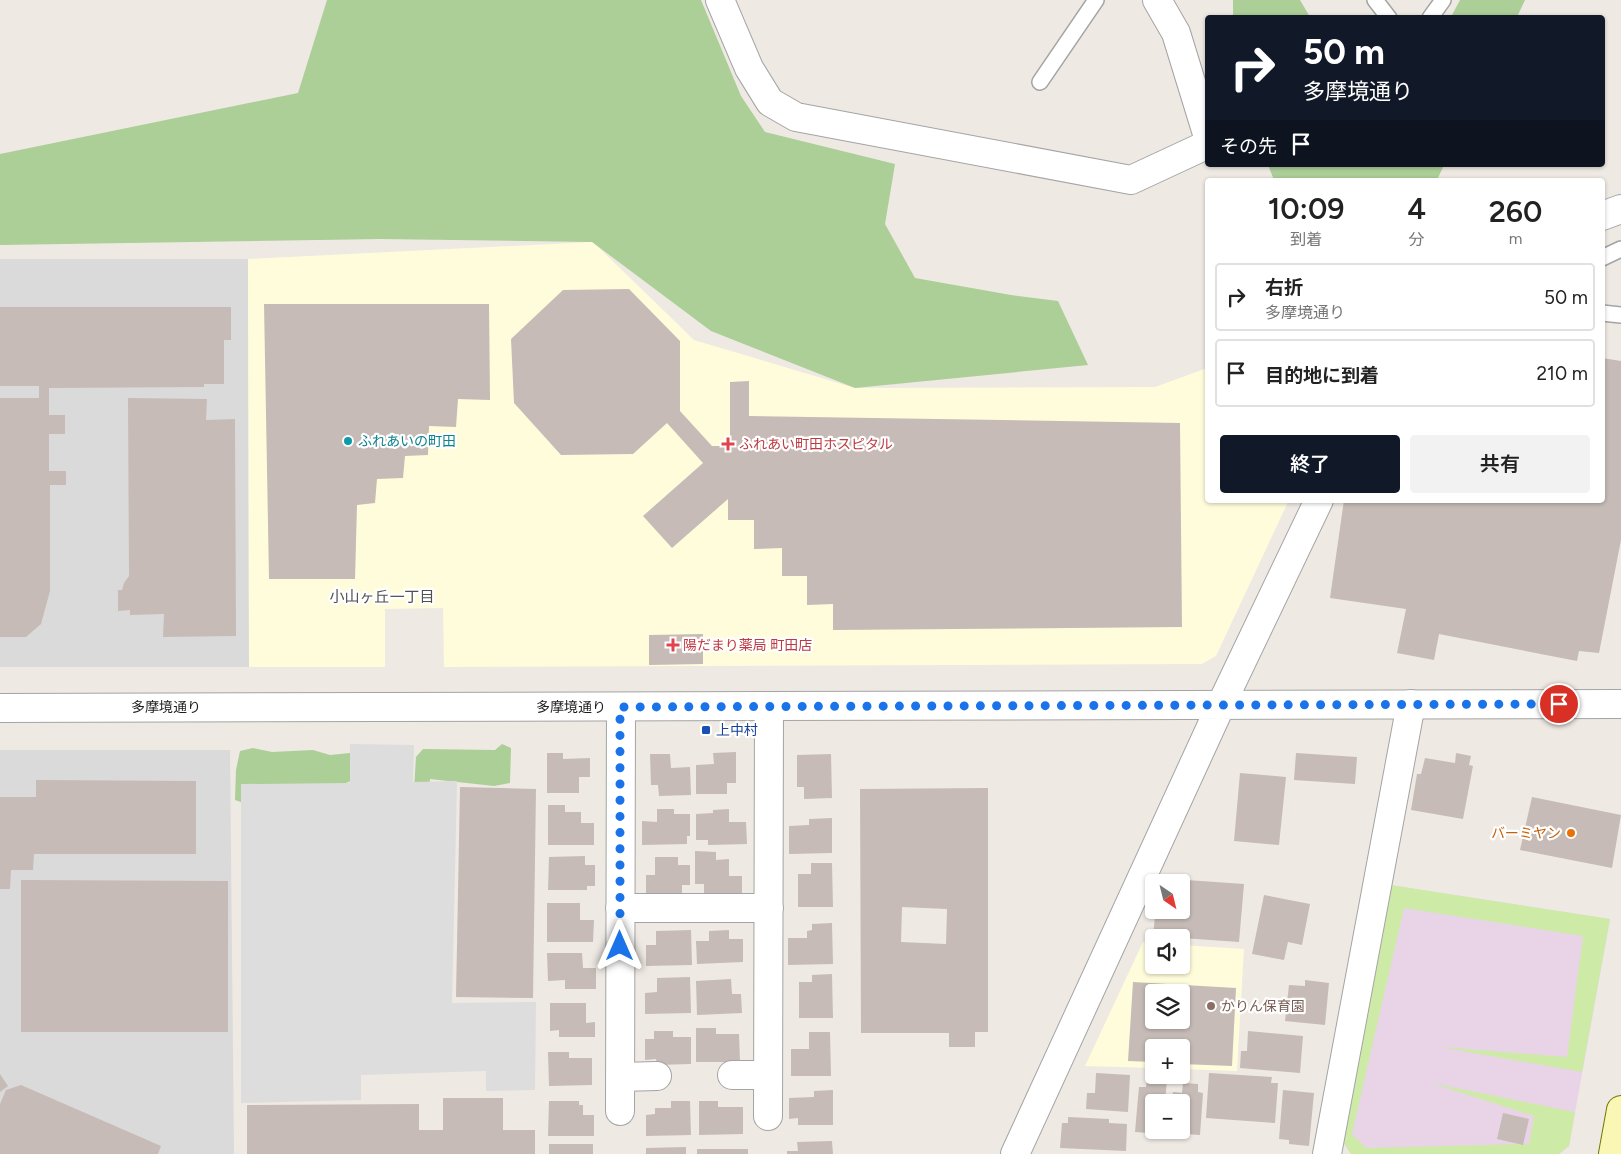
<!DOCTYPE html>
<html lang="ja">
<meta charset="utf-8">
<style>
body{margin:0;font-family:Figtree,"Noto Sans JP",sans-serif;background:#f2f2f2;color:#222;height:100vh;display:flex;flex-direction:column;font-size:19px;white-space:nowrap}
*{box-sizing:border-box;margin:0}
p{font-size:16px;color:#767676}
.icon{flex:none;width:28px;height:28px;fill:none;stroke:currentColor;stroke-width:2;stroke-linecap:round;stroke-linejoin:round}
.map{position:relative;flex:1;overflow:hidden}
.side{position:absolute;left:1205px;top:178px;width:400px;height:325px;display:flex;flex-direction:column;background:#fff;border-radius:5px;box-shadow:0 1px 4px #0004}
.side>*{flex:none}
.guide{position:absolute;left:1205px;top:15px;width:400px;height:152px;border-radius:5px;box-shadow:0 1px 4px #0004;background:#111827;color:#fff;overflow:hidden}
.needle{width:32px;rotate:145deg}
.controls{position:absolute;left:1145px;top:874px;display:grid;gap:10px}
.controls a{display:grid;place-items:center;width:45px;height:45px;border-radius:5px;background:#fff;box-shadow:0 1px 4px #0004;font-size:25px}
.pin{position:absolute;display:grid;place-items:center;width:42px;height:42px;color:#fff;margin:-21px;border:2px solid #fff;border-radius:50%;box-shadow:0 1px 5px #0007}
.me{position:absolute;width:55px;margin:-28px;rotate:0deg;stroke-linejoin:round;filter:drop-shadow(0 0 4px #0008)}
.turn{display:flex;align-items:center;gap:18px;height:105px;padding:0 15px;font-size:22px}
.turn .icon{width:65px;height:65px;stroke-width:2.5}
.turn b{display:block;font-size:35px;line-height:42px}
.then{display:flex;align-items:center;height:48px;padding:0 15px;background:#0003;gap:10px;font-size:19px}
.eta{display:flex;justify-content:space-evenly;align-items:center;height:85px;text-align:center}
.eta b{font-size:30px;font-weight:600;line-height:35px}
.action{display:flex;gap:10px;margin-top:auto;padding:10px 15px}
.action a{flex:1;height:58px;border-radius:5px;background:#111827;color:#fff;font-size:20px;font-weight:600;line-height:58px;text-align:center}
.action a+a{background:#f2f2f2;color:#222}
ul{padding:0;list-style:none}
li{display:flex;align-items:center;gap:15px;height:68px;margin:0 10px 8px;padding:0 5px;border:2px solid #e0e0e0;border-radius:5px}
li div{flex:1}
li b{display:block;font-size:19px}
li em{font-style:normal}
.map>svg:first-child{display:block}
</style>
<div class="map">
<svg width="1621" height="1154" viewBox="0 0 1621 1154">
<rect width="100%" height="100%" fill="#eee9e3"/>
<path fill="#dbdada" d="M0 259H248L249 667H0Z
M0 750H230L234 1154H0Z"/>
<path fill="#e8d4e6" d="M1390 885 1610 919 1569 1146 1559 1154H1351L1341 1139Z"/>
<path fill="#fffcdb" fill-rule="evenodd" d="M593 242 694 340 855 388 1155 387 1207 368 1208 500H1289L1216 656 1202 664 444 667 443 608 385 609V667H249L248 259Z
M1143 942 1154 943V965H1181V945L1244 949 1237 1071 1181 1069V1048H1154V1068L1085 1066ZM1154 992H1181V1020H1154Z"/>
<path fill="#ceeaa7" d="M1390 885 1610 919 1582 1072 1440 1047 1567 1057 1583 936 1404 908 1352 1134 1366 1148 1529 1144 1534 1116 1431 1083 1575 1112 1569 1146 1559 1154H1351L1341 1139Z"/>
<path fill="#acce97" d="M327 0H701L741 96 765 132 895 164 885 224 915 278 1011 295 1058 301 1088 365 855 388 711 331 592 242 380 239 0 245V154L298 93Z
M1233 0H1300L1310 17H1230L1233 16Z
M1460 0H1525L1517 17H1451Z
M1268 165H1444L1437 180H1274Z
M502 744 511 748 510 783 494 786 430 779 428 805 414 790 416 757 423 749 495 750Z
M253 748 272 752 313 750 330 755 360 752 356 779 338 786 252 806 235 800 236 770 240 751Z"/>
<path fill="#ddd" d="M350 744 414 745 413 782 457 781 452 1003 536 1002 535 1090 486 1091V1071L361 1075V1100L241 1103V784L350 783Z"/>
<path fill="#c6bbb6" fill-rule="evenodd" d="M629 289 680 341V411L712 446H730V382L749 381V416L1180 423 1182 627 833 630V604L807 605V576H782V548L754 549V520H728V499L672 548 643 516 703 463 667 423 633 454 561 455 514 403 511 339 563 290Z
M264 304H489L490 400 458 399 456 427 429 426 428 455 405 456 403 478 377 479 375 503 357 505 355 579H269Z
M0 307H231V340H224V384H204V387L49 388V415H65V434H49V471H66V485H50V591L41 624 26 637H0V398H39V386H0Z
M1602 358 1621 361V540L1599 653 1579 651 1577 661 1439 634 1434 660 1397 653 1406 609 1330 598 1344 500H1602Z
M128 398 207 399 206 420 235 419 236 636 163 637 164 614 130 615V610L118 611V590H122L124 583 129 576Z
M703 634V664L649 665V635Z
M736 752V783H727V794H696V765L714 764 713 753Z
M547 753H563V759L590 758V777H579V793H547Z
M1296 753 1357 757 1355 784 1294 780Z
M1456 753 1471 756 1469 765 1473 766 1463 819 1411 810 1417 774H1421L1425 758 1455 763Z
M650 754H670L671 768 690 767 691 795 659 796 658 785H651Z
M831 754 832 798 804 799V787H797V755Z
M1240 773 1286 777 1279 845 1234 841Z
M36 780 196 781V854H34L33 870H11L10 889H0V797H36Z
M460 787 536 789 533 998 456 997Z
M988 788V1032H975V1047H949V1033H861L860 789ZM902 907 947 909 946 944 901 942Z
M1532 797 1621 815 1612 868 1520 850Z
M548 805H565V812H581V823H594V845H548Z
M657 809H674V814H690V836H687V844L642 845V821L657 822Z
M729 809V822H746L747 844 708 845V840H696V814L713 813V810Z
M832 818V853L789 854V826L809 825V819Z
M695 851 716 852V860L729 859V876H742V893H704V884H695Z
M585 856V865H595V886H587V890H548L549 857Z
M655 857H678V865H690V885H682V893H646V875H655Z
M811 863H832L833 907H798V874H811Z
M1172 879 1244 884 1239 942 1153 936 1155 916H1160V910H1181V882H1172Z
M21 880 228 881V1032H21Z
M1264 895 1310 904 1302 945 1288 942 1284 960 1252 954Z
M547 903H580V920H594L593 942H547Z
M832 923 833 964 788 965V938H807V931L812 930V924Z
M691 930 692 965 646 966V945H656V931Z
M729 930V939H743V962L697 964 696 941H709V931Z
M547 953H582L583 968H596V989H565V980L548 981Z
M832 974 833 1018H799V982H812V975Z
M690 977 691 1013 645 1014V993L657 992V978Z
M731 979 732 994H741L742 1013 697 1015 696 981Z
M1305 980 1329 983 1325 1025 1285 1021 1289 985 1305 986Z
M1133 982 1236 988 1232 1066 1181 1064V1048H1154V1062L1128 1061ZM1154 992H1181V1020H1154Z
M550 1003H586V1023L595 1022V1037H559V1030L550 1031Z
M696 1028H716V1034H739L740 1062H696Z
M654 1031H673V1037H691V1064L657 1065 656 1059 645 1060V1039H654Z
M1248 1031 1303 1036 1300 1073 1240 1068 1241 1051H1247Z
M809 1032H830L831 1076H791V1049H809Z
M548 1052H569V1058H592V1085L549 1086Z
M1096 1073 1130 1075 1128 1112 1086 1109 1087 1093H1095Z
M1209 1073 1272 1077 1271 1083H1278L1275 1123 1206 1118Z
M0 1074 8 1086 0 1092Z
M1147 1078 1167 1079 1165 1102H1154V1130H1163L1162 1134 1135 1132 1139 1087H1146Z
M1183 1083 1198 1084V1092L1203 1093 1200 1135 1170 1133V1130H1181V1102H1172L1173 1092 1182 1093Z
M21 1085 161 1146 158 1154H0V1104L6 1090Z
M833 1090V1125H798V1118L789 1119V1098L814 1097V1091Z
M1283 1090 1314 1093 1309 1146 1289 1144V1140L1279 1139Z
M443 1098H503V1130H535V1154H247V1105L419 1104V1130H443Z
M549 1101H579V1105H583V1115H594V1136H548Z
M671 1101H690L691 1135 646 1136V1115L655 1114V1108H671Z
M699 1101H718V1107H743V1134L699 1135Z
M1503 1113 1529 1119 1523 1145 1497 1139Z
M1068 1117 1109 1119V1123L1127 1124 1126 1151 1060 1148 1062 1123H1068Z
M832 1141 833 1154H787V1151H798L797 1142Z
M549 1144H593V1154H549Z
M686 1147V1154H646V1148Z
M697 1149H748V1154H697Z"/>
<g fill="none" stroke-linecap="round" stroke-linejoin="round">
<g stroke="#a4a4a4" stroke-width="18">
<path id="service" d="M1375 0 1389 18
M1430 18 1443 0
M1040 82 1096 0
M1602 258 1621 249
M1602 313 1621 315"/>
</g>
<g stroke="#a4a4a4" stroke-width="30">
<path id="minor" d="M720 0 749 68 770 102 796 117 1131 180 1202 147 1208 138
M1157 0 1176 33 1208 137
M1602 216 1621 209
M1221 705 1319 500
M620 908H769
M732 1075H768
M620 1077 657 1076
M620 1111 621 707
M768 1116 769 706
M1327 1154 1411 704"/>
</g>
<g stroke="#a4a4a4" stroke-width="30">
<path id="tertiary" d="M0 708 1621 704
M1015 1154 1221 705"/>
</g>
<g stroke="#737404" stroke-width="30">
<path id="secondary" d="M1613 1154 1621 1110"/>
</g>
<use href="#service" stroke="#fff" stroke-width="15"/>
<use href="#minor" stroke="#fff" stroke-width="28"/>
<use href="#tertiary" stroke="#fff" stroke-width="28"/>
<use href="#secondary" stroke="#faf7b5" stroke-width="28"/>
</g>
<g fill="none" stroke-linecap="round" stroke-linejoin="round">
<path stroke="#1a73e8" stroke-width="9" stroke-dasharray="0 16.2" d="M620 946V707L1559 704"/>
</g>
<circle fill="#0f9aa8" stroke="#fff" stroke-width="2" cx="348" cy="441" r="5"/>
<g fill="#e0444e" stroke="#fff" stroke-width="2">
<path d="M725.5 436.5h5v5h5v5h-5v5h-5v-5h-5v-5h5z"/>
<path d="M670.5 637.5h5v5h5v5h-5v5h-5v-5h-5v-5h5z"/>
</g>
<rect fill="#1a4fb4" stroke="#fff" stroke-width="2" x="701" y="725" width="10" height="10" rx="2.5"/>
<circle fill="#e8710a" stroke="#fff" stroke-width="2" cx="1571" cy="833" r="5"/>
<circle fill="#8d6e63" stroke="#fff" stroke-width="2" cx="1211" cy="1006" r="5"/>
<g text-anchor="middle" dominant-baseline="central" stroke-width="4.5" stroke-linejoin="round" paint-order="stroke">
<g font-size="14" fill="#0d838f" stroke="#fff" text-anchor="start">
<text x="358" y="441">ふれあいの町田</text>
</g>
<g font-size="14" fill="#be3a42" stroke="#fff" text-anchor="start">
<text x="739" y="444">ふれあい町田ホスピタル</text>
<text x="683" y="645">陽だまり薬局 町田店</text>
</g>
<g font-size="14" fill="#1d1d1d" stroke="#fff">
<text x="166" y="707">多摩境通り</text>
<text x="571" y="707">多摩境通り</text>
</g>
<g font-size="14" fill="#164399" stroke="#fff" text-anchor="start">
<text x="716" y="730">上中村</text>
</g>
<g font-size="14" fill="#c56008" stroke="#fff" text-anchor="end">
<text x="1561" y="833">バーミヤン</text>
</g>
<g font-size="14" fill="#785e54" stroke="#fff" text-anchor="start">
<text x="1221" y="1006">かりん保育園</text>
</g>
<g font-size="15" fill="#505050" stroke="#fff">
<text x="382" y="597">小山ヶ丘一丁目</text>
</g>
</g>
</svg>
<div class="controls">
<a><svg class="needle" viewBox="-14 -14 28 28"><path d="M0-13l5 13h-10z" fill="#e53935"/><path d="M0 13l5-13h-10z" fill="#767676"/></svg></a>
<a><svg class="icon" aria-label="sound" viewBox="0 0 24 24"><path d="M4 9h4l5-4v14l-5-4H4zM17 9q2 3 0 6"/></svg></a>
<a><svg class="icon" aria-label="layers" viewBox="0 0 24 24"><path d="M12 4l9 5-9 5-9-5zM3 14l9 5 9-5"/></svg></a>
<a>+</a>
<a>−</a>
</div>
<div class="pin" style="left:1559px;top:704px;background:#d93025"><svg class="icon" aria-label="arrive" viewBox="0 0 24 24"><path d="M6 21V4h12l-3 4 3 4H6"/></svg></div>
<svg class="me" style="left:620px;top:946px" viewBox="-20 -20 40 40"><path d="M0-17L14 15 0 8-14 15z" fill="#1a73e8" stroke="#fff" stroke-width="4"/></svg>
<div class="guide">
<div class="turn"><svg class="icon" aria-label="right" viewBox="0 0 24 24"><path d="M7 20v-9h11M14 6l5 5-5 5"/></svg><div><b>50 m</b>多摩境通り</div></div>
<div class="then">その先<svg class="icon" aria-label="arrive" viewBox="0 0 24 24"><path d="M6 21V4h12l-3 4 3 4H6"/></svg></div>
</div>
<section class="side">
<div class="eta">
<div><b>10:09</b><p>到着</p></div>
<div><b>4</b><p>分</p></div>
<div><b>260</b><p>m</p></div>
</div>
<ul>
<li><svg class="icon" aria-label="right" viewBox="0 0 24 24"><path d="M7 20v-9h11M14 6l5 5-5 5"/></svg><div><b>右折</b><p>多摩境通り</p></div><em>50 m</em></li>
<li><svg class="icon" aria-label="arrive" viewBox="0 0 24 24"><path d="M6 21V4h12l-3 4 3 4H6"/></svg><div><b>目的地に到着</b></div><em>210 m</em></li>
</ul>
<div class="action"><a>終了</a><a>共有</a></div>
</section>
</div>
